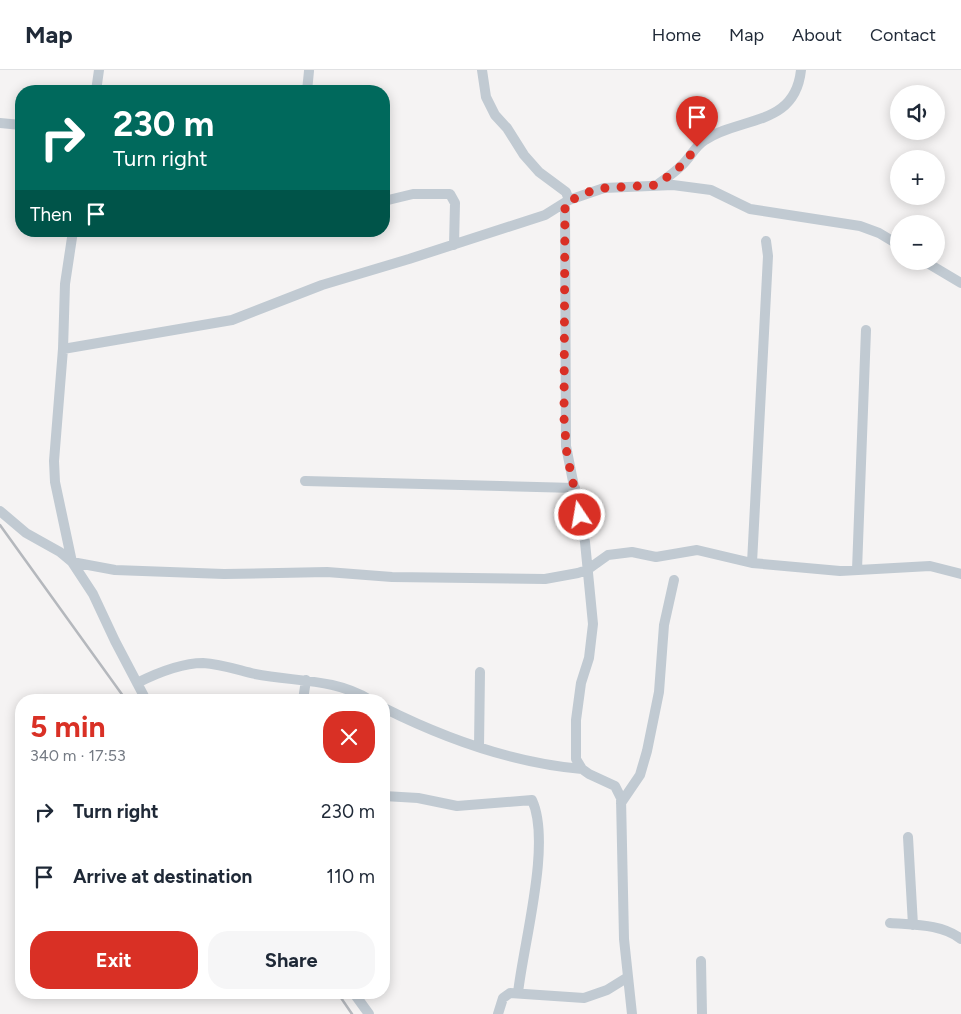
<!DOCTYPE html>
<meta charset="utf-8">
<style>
body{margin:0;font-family:Figtree,sans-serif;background:#f6f6f7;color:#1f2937;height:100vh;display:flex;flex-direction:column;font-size:19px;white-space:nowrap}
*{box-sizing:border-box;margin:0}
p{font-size:16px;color:#747a83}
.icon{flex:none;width:28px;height:28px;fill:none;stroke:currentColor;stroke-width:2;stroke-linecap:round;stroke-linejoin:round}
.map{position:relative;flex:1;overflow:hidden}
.sheet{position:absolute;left:15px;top:624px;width:375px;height:305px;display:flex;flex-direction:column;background:#fff;border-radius:20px;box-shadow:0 2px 12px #0003}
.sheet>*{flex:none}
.hud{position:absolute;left:15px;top:15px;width:375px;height:152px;border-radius:20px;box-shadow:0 2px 12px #0003;background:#00695c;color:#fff;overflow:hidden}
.buttons{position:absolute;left:890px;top:15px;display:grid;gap:10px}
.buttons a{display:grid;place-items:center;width:55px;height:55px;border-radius:50%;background:#fff;box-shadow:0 2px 12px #0003;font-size:25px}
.pin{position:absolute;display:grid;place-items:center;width:42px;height:42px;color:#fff;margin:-51px -21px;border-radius:50% 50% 50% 0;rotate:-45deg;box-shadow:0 0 5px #0007}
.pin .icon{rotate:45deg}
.me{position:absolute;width:55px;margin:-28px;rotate:348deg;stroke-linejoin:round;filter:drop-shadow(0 0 4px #0008)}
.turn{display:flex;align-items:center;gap:18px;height:105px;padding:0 15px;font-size:22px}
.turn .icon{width:65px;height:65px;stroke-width:2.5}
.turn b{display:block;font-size:35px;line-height:42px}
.then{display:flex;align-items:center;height:48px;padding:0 15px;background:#0003;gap:10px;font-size:19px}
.round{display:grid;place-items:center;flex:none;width:52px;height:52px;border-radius:20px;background:#f6f6f7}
.headline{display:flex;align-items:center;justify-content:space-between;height:85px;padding:0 15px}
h1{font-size:30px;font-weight:700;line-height:38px;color:#d93025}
.action{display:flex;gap:10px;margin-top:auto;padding:10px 15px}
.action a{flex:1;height:58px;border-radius:20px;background:#d93025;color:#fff;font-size:20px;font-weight:700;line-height:58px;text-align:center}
.action a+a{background:#f6f6f7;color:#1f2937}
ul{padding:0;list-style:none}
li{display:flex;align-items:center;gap:15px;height:65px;padding:0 15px}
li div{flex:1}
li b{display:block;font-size:19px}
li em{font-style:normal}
header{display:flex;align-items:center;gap:30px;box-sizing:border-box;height:70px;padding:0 25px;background:#fff;border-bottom:1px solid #e0e1e3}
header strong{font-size:24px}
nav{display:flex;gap:28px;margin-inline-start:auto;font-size:18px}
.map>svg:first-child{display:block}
</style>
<header>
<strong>Map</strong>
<nav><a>Home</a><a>Map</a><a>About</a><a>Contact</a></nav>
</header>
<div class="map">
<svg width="961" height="944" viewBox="0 0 961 944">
<rect width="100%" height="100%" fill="#f5f3f3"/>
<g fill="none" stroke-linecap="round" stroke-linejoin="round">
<path stroke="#c1cad2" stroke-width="10" d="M482 0 486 27 495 45 507 58 524 85 539 102 566 122 569 130
M96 21 99 0
M307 21 309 1
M0 53 21 55
M657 115C665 109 674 103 681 96 690 88 695 76 705 70 741 46 795 57 801 0
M384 131 413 124H450L455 133 454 175
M565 133 566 376 585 472 593 554 589 588 581 613 576 650V689L582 699 589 704 615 716 621 728 624 869 632 944
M73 161 65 214 63 279 54 391 55 412 72 492 93 524 115 571 146 630
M924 191 961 213
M63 279 232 250 322 215 409 189 545 145 569 130 604 118 673 115 711 120 750 139 860 156 879 163 899 175
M305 411 575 418
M0 441 26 463 60 482 72 492 115 500 224 504 327 502 392 507 545 509 578 503 587 500 608 485 632 482 656 487 697 480 752 493 840 501 930 496 961 504
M752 493 768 186 766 171
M857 500 866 260
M137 613C157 603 181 593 203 593 221 594 238 600 255 604 295 612 334 608 370 630
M303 630 306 610
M384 638C446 669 513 693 582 699
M479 677 480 602
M384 726 418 728 457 736 532 730C552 773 523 875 518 923
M621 733 640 705 647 681 659 622 664 555 674 510
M908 767 913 855
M890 853C914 855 942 854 961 869
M701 891 702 944
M353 922 369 944
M498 944 503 928 510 923 584 928 607 920 628 907"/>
<path stroke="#b5b8bd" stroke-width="2.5" d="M0 455 126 630
M337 922 352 944"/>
</g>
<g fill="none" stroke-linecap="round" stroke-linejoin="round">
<path stroke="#d93025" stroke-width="9" stroke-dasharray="0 16.2" d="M580 445 567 385 564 348 565 133 591 121 604 118 657 115 681 96 697 77"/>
</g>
</svg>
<div class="buttons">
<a><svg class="icon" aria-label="sound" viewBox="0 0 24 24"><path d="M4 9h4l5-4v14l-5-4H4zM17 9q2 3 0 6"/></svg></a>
<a>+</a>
<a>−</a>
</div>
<div class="pin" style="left:697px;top:77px;background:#d93025"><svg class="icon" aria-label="arrive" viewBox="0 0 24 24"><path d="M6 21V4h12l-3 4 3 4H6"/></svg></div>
<svg class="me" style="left:580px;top:445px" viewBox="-20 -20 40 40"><circle r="17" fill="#d93025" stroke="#fff" stroke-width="3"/><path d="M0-11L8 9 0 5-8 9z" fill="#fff"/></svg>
<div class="hud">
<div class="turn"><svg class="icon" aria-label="right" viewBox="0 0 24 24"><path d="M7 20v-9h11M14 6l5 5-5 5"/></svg><div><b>230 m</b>Turn right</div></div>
<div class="then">Then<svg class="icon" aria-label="arrive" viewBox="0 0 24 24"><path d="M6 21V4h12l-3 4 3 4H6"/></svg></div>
</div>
<section class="sheet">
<div class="headline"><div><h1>5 min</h1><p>340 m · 17:53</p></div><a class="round" style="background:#d93025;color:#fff"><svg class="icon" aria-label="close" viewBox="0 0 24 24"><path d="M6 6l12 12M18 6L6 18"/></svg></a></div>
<ul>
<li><svg class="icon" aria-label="right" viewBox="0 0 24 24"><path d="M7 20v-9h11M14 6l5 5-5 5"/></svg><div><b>Turn right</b></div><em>230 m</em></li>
<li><svg class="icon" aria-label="arrive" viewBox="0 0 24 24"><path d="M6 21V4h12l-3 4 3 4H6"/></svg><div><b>Arrive at destination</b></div><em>110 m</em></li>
</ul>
<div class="action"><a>Exit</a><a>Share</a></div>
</section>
</div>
